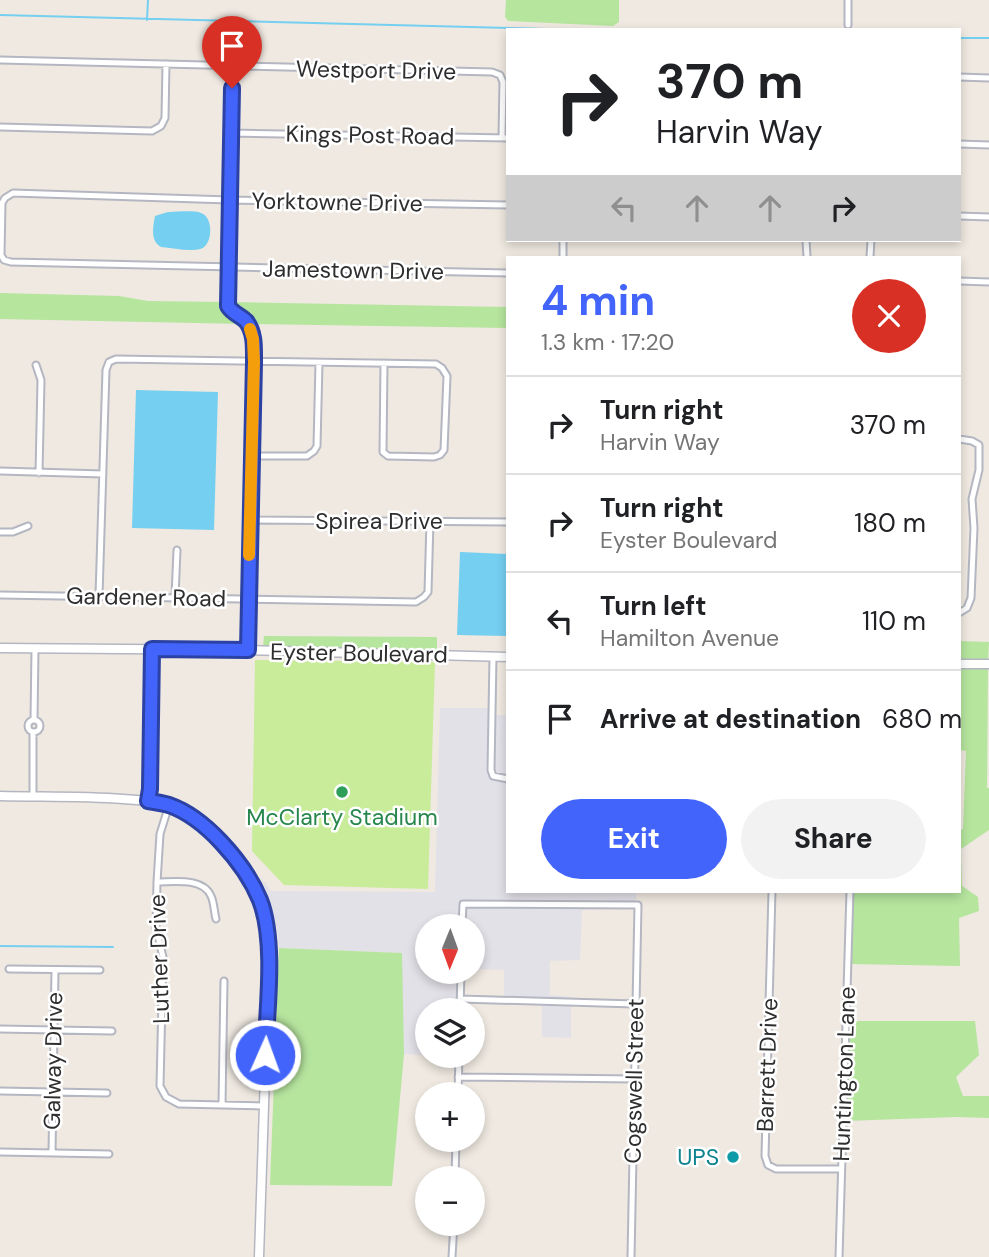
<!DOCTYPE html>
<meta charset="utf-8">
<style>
body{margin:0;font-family:"DM Sans",sans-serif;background:#f2f2f2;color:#202124;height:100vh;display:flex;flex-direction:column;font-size:26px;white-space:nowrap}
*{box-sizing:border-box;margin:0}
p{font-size:23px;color:#757577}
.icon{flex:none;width:38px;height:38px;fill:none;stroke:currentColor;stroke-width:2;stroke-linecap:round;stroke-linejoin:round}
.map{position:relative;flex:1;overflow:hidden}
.details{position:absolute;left:506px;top:256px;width:455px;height:637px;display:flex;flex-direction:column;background:#fff;border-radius:0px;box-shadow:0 4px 10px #0003}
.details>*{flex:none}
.top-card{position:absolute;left:506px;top:28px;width:455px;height:214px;border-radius:0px;box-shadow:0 4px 10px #0003;background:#fff;color:#202124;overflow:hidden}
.needle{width:46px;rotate:181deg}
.tools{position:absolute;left:415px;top:914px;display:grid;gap:14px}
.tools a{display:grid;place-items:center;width:70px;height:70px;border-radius:50%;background:#fff;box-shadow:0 4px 10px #0003;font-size:35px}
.pin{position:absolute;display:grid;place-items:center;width:60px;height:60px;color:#fff;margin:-72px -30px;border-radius:50% 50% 50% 0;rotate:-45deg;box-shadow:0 0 7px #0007}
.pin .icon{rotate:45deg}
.me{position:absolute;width:77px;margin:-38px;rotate:2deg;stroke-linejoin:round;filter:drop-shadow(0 0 5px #0008)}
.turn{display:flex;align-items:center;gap:24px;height:147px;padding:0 35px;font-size:32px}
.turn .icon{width:91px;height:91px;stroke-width:2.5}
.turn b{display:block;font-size:49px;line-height:60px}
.lanes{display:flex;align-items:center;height:66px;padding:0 35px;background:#0003;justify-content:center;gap:35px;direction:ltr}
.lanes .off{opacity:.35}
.round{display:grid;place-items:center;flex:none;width:74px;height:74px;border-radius:37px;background:#f2f2f2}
.overview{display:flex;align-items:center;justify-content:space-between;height:119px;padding:0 35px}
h1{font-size:42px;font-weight:700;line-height:52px;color:#4264fb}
.primary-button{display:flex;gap:14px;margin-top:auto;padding:14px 35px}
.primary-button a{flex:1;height:80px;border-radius:42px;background:#4264fb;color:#fff;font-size:28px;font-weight:700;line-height:80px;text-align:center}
.primary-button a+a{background:#f2f2f2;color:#202124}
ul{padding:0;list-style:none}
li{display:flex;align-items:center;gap:21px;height:98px;padding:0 35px;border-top:2px solid #e0e0e0}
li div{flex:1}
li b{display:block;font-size:26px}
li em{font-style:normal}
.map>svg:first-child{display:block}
</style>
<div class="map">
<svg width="989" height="1257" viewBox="0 0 989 1257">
<rect width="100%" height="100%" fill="#efe9e1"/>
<path fill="#e3e1e8" d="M440 708H489L488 771 493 779 507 782 508 891H636V901H460L459 926H427V971H458L457 1010H427V1055L403 1054 401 953 279 948 277 929 269 898 260 875 271 891 435 892Z
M495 715H507V776L495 773 494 769Z
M465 907 635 908V909L582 910 580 960 550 961V995L571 997V999L504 997V970L473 969 472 926H465Z
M542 1004 571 1005V1038L542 1037Z"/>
<path fill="#b6e59e" d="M506 0H619V22L613 26 508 21 505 17Z
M0 293 119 296 148 301 225 302C226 316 237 316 244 324L0 319Z
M231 302 507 307V328L251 324 245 316 234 310Z
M264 636 437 637V652L263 647Z
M959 641 989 642 988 661 959 660Z
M959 667 988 668 987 788H989V830L961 849 962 886 978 897 979 911 959 918 960 966 850 964 853 891H959V830L963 829 966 751 959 750Z
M279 948 402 953 404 1054 392 1186 270 1185Z
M849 1021H975L979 1055 956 1077 963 1096H989V1118L956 1117 845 1121Z"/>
<path fill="#c9ec9a" d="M255 660 435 662 428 889 284 885 252 851Z"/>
<path fill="#75cff0" d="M168 212C176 212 194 210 201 213 214 217 213 246 200 249 189 252 173 248 161 247 150 241 153 227 155 216Z
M136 390 218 392 214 530 132 528Z
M460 552 507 554V636L457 635Z"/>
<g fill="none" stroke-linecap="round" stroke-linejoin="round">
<path stroke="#75cff0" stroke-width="2" d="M0 15 589 30
M147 20 148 0
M959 38H989
M0 946 113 947"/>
<g stroke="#b4b7c1" stroke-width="9">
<path id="street" d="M848 0V25
M0 60 492 72 500 75 503 82 502 138
M232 66 228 306C233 314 240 315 245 321 254 332 254 348 254 362L248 650
M959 77 989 78
M0 127 152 131 161 126 165 118 166 64
M232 133 508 138
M959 144 989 145
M508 205 229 200 13 193 5 198 2 203 1 255 4 260 11 262 508 273
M959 216 989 217
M806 240 807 257
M563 257V240
M870 257 871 240
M959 281 989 282
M36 365 41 380 39 473
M959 439 972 441 979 445V470L972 499 974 528 971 598 967 608 959 613
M252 456H307L314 451 317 446 319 363
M0 471 103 474
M250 520 508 522
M0 532H13L28 526
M0 595 416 602 424 597 428 592 430 521
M99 596 106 370 109 362 116 359C223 361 329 362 436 364L442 368 447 376 444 450 440 455 434 457 388 456 383 452 384 363
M175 597 177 550
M493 656 491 770 493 776 508 779
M34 719 35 649
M28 726a6 6 0 1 1 12 0a6 6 0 1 1-12 0Z
M33 796V732
M148 801 150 789 152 650
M169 805 160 834 157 882 156 928 163 957 160 1086 166 1097 179 1104 263 1106
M157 882C173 882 203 877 211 896 214 902 214 911 216 919
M772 891 765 1156 768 1165 776 1169H841
M462 926 463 904 638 905 631 1257
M9 969 100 970
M460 999 635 1004
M460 1010 461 971
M0 1029 112 1031
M458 1077 634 1079
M0 1091 107 1093
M458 1094 459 1055
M222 1105 224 981
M0 1152 109 1154
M52 1153 55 970
M455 1178 456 1139
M452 1257 454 1223
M839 1257 850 891"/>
</g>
<g stroke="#b4b7c1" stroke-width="11">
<path id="secondary" d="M0 648 248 650 508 657
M959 664H989
M0 796C41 797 82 796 123 799 138 800 156 800 170 806 210 822 245 860 260 900 266 917 267 935 269 953L259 1257"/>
</g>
<use href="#street" stroke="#fff" stroke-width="5"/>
<use href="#secondary" stroke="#fff" stroke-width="8"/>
</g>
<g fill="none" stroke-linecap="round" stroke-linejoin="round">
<g stroke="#2b41a3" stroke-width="18">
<path id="route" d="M232 88 228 306C233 314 240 315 246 321 255 332 254 348 254 362L248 650 152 649 150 789 148 801C155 802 162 803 169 805 189 812 207 827 221 842 237 859 251 878 260 900 276 941 267 1010 265 1055"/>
</g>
<use href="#route" stroke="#4264fb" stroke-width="12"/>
<path stroke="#f59e0b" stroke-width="12" d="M249 555 254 362 253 339 250 329"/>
</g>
<circle fill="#2e9e5b" stroke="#fff" stroke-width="2.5" cx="342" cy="792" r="7"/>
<circle fill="#0f9aa8" stroke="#fff" stroke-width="2.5" cx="733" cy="1157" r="7"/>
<g text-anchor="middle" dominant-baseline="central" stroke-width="5" stroke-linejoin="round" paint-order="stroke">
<g font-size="23" fill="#2e2e2e" stroke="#fff">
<text transform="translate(376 70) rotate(1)">Westport Drive</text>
<text transform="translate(370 135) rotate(1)">Kings Post Road</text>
<text transform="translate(337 202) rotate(1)">Yorktowne Drive</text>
<text transform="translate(353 270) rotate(1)">Jamestown Drive</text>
<text x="379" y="521">Spirea Drive</text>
<text transform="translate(146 597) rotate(1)">Gardener Road</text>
<text transform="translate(359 653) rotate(1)">Eyster Boulevard</text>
<text transform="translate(159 959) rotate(-92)">Luther Drive</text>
<text transform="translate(53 1061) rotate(-89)">Galway Drive</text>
<text transform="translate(767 1065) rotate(-88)">Barrett Drive</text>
<text transform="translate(844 1074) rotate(-88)">Huntington Lane</text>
<text transform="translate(634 1081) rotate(-89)">Cogswell Street</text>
</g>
<g font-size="23" fill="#27864d" stroke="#fff">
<text x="342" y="817">McClarty Stadium</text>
</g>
<g font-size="23" fill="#0d838f" stroke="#fff" text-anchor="end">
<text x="719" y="1157">UPS</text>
</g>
</g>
</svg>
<div class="tools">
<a><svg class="needle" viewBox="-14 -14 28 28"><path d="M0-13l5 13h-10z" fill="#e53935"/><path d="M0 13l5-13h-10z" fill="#757577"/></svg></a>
<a><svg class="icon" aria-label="layers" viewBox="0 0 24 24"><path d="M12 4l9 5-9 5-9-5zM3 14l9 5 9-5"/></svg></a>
<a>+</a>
<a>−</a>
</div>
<div class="pin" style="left:232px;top:88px;background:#d93025"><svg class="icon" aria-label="arrive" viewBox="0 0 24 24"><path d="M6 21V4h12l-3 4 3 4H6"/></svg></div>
<svg class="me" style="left:265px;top:1055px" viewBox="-20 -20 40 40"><circle r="17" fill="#4264fb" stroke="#fff" stroke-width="3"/><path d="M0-11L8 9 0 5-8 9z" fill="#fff"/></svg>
<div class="top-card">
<div class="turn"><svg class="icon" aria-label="right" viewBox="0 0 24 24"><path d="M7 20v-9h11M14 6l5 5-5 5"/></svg><div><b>370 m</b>Harvin Way</div></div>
<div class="lanes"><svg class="icon off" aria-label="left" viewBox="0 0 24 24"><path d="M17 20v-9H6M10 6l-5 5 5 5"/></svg><svg class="icon off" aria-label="ahead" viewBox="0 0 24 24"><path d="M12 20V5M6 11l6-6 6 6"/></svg><svg class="icon off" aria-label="ahead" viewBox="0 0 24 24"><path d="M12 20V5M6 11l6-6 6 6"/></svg><svg class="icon" aria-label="right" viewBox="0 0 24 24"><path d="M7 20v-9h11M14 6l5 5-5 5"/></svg></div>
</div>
<section class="details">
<div class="overview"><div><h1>4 min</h1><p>1.3 km · 17:20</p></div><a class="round" style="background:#d93025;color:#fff"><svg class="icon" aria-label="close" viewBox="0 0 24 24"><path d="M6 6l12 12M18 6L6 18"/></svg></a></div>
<ul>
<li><svg class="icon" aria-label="right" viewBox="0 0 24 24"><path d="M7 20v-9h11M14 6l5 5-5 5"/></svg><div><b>Turn right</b><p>Harvin Way</p></div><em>370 m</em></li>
<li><svg class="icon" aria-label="right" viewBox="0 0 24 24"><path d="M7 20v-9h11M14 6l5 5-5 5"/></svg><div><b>Turn right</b><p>Eyster Boulevard</p></div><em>180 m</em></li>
<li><svg class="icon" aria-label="left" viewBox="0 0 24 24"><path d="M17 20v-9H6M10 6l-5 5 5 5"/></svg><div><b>Turn left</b><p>Hamilton Avenue</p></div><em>110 m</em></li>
<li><svg class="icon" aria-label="arrive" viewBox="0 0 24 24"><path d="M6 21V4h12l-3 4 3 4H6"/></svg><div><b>Arrive at destination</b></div><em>680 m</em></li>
</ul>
<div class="primary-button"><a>Exit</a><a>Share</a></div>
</section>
</div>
